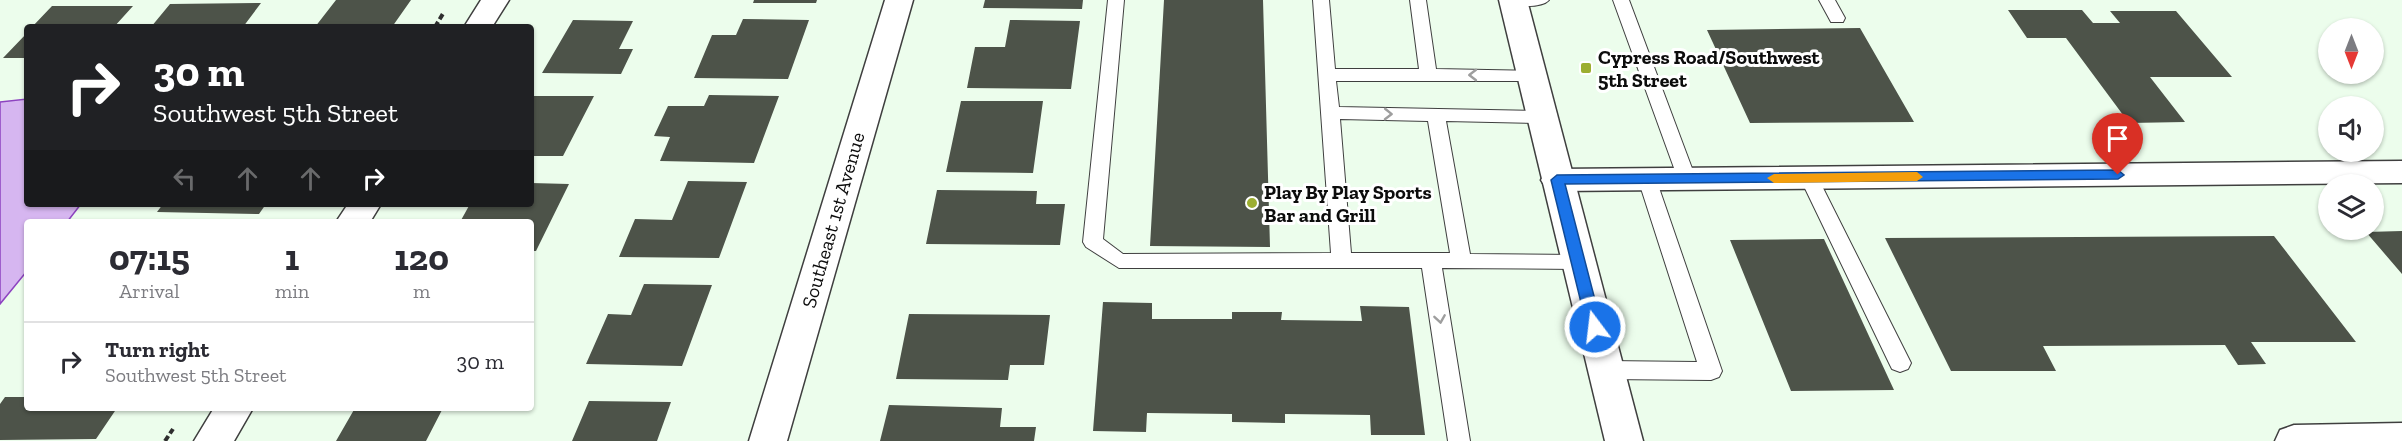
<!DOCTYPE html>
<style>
body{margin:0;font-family:"Zilla Slab",serif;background:#f7f7f7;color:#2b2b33;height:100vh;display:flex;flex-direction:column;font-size:22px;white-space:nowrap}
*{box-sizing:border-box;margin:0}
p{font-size:20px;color:#7c7c81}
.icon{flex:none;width:33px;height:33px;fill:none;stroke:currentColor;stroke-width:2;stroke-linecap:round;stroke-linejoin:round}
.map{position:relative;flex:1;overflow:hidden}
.drawer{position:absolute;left:24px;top:219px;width:510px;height:192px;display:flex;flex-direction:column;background:#fff;border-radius:6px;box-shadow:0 2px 4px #0004}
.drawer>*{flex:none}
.top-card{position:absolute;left:24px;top:24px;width:510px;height:183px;border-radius:6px;box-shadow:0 2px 4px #0004;background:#202124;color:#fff;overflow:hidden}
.needle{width:39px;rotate:180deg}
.controls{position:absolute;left:2318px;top:18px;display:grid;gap:12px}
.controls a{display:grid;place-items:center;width:66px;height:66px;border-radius:50%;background:#fff;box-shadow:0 2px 4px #0004;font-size:30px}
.pin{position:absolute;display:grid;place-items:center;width:51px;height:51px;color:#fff;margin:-62px -26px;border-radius:50% 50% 50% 0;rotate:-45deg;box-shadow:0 0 6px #0007}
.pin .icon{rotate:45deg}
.me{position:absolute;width:66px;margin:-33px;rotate:345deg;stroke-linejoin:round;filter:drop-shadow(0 0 4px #0008)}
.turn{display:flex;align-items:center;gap:21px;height:126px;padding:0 30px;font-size:27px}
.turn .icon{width:78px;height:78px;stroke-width:2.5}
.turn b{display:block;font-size:42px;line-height:51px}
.lanes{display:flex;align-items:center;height:57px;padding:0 30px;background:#0003;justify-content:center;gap:30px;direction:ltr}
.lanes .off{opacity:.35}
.eta{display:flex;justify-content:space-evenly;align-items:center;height:102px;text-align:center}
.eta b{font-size:36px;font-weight:800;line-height:42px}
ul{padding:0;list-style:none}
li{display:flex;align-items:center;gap:18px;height:78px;padding:0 30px;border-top:2px solid #e1e1e2}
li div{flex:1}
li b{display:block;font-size:22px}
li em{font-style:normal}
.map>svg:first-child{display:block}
</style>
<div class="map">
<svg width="2402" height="441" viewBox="0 0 2402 441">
<rect width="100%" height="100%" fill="#ecfdec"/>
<path fill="#d6b6f0" stroke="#8d43c0" stroke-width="1.5" d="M27 99V204H81L67 222H27V271L0 304V102Z"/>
<path fill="#4d5349" d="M336 0H411L392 27H315Z
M754 0H817L816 3H753Z
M985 0H1083L1082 9 983 8Z
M1164 0H1263L1270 247 1150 246Z
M261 3 243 27H151L170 4Z
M52 6H133L114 27H32Z
M2008 10H2082L2093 23H2120L2110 11H2176L2232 77H2150L2185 122 2129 123 2066 38H2027Z
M743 19 809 20 788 79 694 78 712 35H736Z
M573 20 633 21 619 49H633L621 74 542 73Z
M1010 20 1080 21 1071 89 967 88 975 47H1005Z
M1860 28 1914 122 1750 123 1707 30Z
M27 33V58H3Z
M709 95 779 96 754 163 660 161 670 137 654 136 668 106H704Z
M531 96H594L563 156H531Z
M961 101H1043L1033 173 946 172Z
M688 181 747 182 719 258 619 257 635 219 672 220Z
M531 183 569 184 536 251H531V222H460L470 204H531Z
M937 190 1037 191 1036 204H1065L1060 245 926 244Z
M163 204H266L259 214 157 212Z
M2402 231V274L2366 232Z
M2274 236 2356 342H2251L2266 364 2238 365 2225 345 2043 346 2056 371H1951L1885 238Z
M1824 239 1894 390 1791 391 1730 240Z
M644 284 712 285 682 366 586 364 608 314 631 315Z
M1103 302 1152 303V319H1232V312H1282L1281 320 1362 321 1360 306 1409 307 1425 435H1371L1370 415 1285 414V423L1232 422V414L1147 413 1146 432 1093 431Z
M909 314 1050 315 1044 365H1010L1008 380 896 379Z
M5 397H27V408H117L96 439 0 440V404Z
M589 401 671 402 657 441H572Z
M889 405 1002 408 1000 427H1036L1034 441H880Z
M355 408H443L426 441H336Z"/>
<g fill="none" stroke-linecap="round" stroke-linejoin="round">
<g stroke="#3f3f3f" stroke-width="2">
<path id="service" d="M1108 0H1124L1103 239 1123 254 1331 253 1313 0H1329L1335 69H1419L1410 0H1426L1436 69 1537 71 1540 75 1531 81H1336L1339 107 1542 111 1551 117 1542 123 1446 121 1470 254 1578 255 1585 257 1588 262 1585 267 1578 269 1442 268 1470 441H1448L1422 268H1119L1086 247 1083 242ZM1340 119 1428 121 1450 253H1351Z
M1505 0H1549C1542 8 1512 8 1505 0Z
M1613 0H1629L1696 179 1694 184H1680L1678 179Z
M1819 0H1835L1845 18 1843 22H1831Z
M1809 171 1816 173 1818 178 1911 363 1908 369 1900 372 1892 369 1889 363 1800 178 1802 173Z
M1647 172 1654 174 1656 179 1722 371 1719 377 1711 380 1606 379 1598 376 1595 370 1598 364 1606 361 1697 362 1638 179 1640 174Z"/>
</g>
<g stroke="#3f3f3f" stroke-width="3">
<path id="minor" d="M481 0H509L492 27H464Z
M885 0H913L787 441H749Z
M2402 161V183L1557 191 1546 188 1541 180 1546 172 1557 169Z
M348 204H381L370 222H336Z
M214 408H253L234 441H194Z
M2402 423V441H2275L2280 430 2294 425Z"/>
</g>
<g stroke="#3f3f3f" stroke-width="3">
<path id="tertiary" d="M1499 0H1527L1643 441H1605Z"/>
</g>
<path stroke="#2e2e2e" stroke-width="4" stroke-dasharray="6 3" stroke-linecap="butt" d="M435 27 444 12
M165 441 173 429"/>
<use href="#service" fill="#fff" fill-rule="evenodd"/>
<use href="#minor" fill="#fff" fill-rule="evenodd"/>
<use href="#tertiary" fill="#fff" fill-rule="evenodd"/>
</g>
<defs><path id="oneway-chevron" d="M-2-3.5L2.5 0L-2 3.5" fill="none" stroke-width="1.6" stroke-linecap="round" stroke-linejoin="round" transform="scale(1.5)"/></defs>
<g stroke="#9e9e9e">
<use href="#oneway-chevron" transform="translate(1473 75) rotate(180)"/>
<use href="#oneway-chevron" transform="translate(1388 114) rotate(1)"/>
<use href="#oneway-chevron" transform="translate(1440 319) rotate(81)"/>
</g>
<path fill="#1a73e8" stroke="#114b97" stroke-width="1.5" d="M2118 170 2124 175 2118 179 1565 184 1602 327 1595 333 1587 327 1551 180 1557 175Z"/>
<path fill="#f59e0b" d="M1917 172 1923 177 1917 181 1774 183 1767 178 1774 174Z"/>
<g fill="#9cae31" stroke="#fff" stroke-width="2">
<rect x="1580" y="62" width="12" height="12" rx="3"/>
<circle cx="1252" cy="203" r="6"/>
</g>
<g text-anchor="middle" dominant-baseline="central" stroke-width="6" stroke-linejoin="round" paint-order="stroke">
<g font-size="20" font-weight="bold" fill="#0c0c0c" stroke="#fff" text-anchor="start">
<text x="1598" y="57">Cypress Road/Southwest<tspan x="1598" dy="23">5th Street</tspan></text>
<text x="1264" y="192">Play By Play Sports<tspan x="1264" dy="23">Bar and Grill</tspan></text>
</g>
<g font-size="20" fill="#0c0c0c" stroke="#fff">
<text transform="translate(833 220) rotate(-74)">Southeast 1st Avenue</text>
</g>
</g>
</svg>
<div class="controls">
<a><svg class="needle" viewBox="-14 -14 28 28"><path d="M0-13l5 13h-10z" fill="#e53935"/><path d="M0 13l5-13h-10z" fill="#7c7c81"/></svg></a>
<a><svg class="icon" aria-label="sound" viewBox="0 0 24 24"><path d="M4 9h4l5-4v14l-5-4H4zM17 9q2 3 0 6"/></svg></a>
<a><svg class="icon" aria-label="layers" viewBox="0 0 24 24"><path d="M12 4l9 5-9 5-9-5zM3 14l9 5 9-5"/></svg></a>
</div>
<div class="pin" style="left:2118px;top:175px;background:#d93025"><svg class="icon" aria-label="arrive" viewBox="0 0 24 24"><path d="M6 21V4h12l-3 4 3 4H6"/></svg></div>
<svg class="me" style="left:1595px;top:327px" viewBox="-20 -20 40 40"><circle r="17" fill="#1a73e8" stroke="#fff" stroke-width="3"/><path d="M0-11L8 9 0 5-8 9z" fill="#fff"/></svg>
<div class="top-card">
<div class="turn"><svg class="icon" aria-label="right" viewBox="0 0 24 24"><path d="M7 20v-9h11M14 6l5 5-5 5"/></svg><div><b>30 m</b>Southwest 5th Street</div></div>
<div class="lanes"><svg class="icon off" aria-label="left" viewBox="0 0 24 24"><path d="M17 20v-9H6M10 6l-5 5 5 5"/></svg><svg class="icon off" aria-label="ahead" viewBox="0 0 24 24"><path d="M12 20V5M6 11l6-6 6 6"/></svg><svg class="icon off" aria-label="ahead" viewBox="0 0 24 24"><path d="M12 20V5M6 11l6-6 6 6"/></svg><svg class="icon" aria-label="right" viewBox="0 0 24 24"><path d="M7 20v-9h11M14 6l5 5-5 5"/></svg></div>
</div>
<section class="drawer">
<div class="eta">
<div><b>07:15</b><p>Arrival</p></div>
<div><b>1</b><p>min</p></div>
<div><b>120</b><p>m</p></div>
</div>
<ul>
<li><svg class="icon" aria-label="right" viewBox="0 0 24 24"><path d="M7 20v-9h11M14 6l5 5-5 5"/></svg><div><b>Turn right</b><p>Southwest 5th Street</p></div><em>30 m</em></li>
</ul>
</section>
</div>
